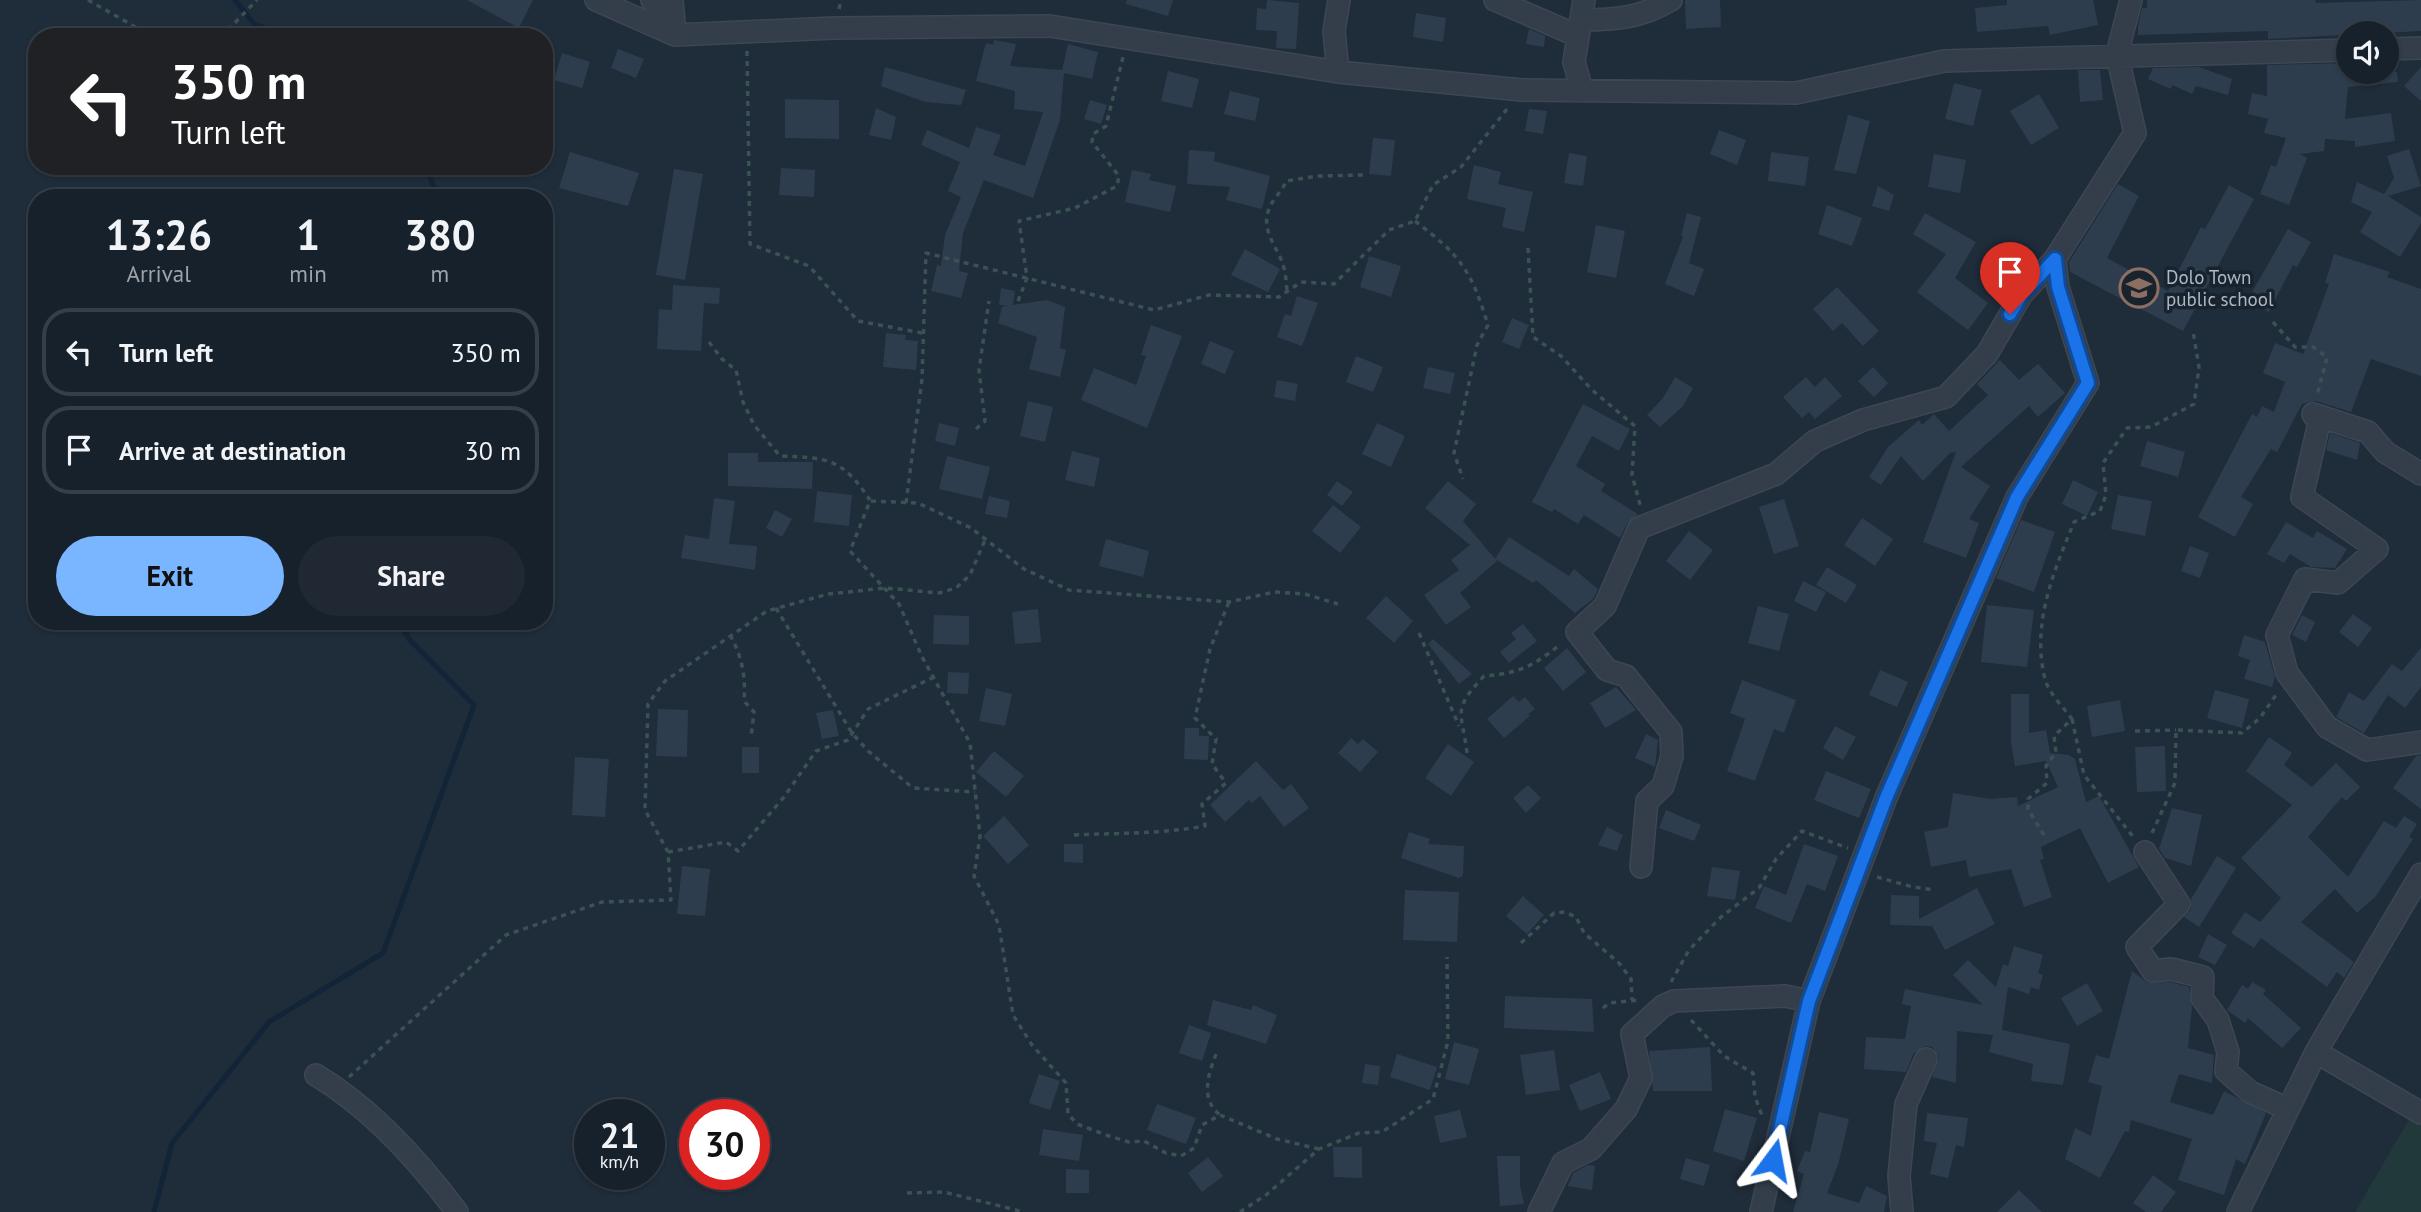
<!DOCTYPE html>
<style>
body{margin:0;font-family:"PT Sans",sans-serif;background:#202933;color:#f1f3f6;height:100vh;display:flex;flex-direction:column;font-size:26px;white-space:nowrap}
*{box-sizing:border-box;margin:0}
p{font-size:23px;color:#9ea3a9}
.icon{flex:none;width:38px;height:38px;fill:none;stroke:currentColor;stroke-width:2;stroke-linecap:round;stroke-linejoin:round}
.map{position:relative;flex:1;overflow:hidden}
.panel{position:absolute;left:28px;top:189px;width:525px;height:441px;display:flex;flex-direction:column;background:#17212b;border-radius:28px;box-shadow:0 2px 5px #0004,0 0 0 2px #363e47}
.panel>*{flex:none}
.banner{position:absolute;left:28px;top:28px;width:525px;height:147px;border-radius:28px;box-shadow:0 2px 5px #0004,0 0 0 2px #363e47;background:#202124;color:#fff;overflow:hidden}
.controls{position:absolute;left:2336px;top:21px;display:grid;gap:14px}
.controls a{display:grid;place-items:center;width:63px;height:63px;border-radius:50%;background:#17212b;box-shadow:0 2px 5px #0004,0 0 0 2px #363e47;font-size:35px}
.speed{position:absolute;left:574px;top:1099px;display:flex;gap:14px;font-size:35px;font-weight:700;text-align:center}
.speed>*{display:grid;place-content:center;width:91px;height:91px;border-radius:50%;background:#17212b;box-shadow:0 2px 5px #0004,0 0 0 2px #363e47;line-height:1}
.speed small{font-size:18px;font-weight:400}
.speed .limit{border:10px solid #d22;background:#fff;color:#111}
.pin{position:absolute;display:grid;place-items:center;width:60px;height:60px;color:#fff;margin:-72px -30px;border-radius:50% 50% 50% 0;rotate:-45deg;box-shadow:0 0 7px #0007}
.pin .icon{rotate:45deg}
.me{position:absolute;width:77px;margin:-38px;rotate:13deg;stroke-linejoin:round;filter:drop-shadow(0 0 5px #0008)}
.turn{display:flex;align-items:center;gap:24px;height:147px;padding:0 28px;font-size:32px}
.turn .icon{width:91px;height:91px;stroke-width:2.5}
.turn b{display:block;font-size:49px;line-height:60px}
.eta{display:flex;justify-content:space-evenly;align-items:center;height:119px;text-align:center}
.eta b{font-size:42px;font-weight:700;line-height:49px}
.button{display:flex;gap:14px;margin-top:auto;padding:14px 28px}
.button a{flex:1;height:80px;border-radius:42px;background:#7ab5ff;color:#111;font-size:28px;font-weight:700;line-height:80px;text-align:center}
.button a+a{background:#202933;color:#f1f3f6}
ul{padding:0;list-style:none}
li{display:flex;align-items:center;gap:21px;height:88px;margin:0 14px 10px;padding:0 14px;border:4px solid #363e47;border-radius:28px}
li div{flex:1}
li b{display:block;font-size:26px}
li em{font-style:normal}
.map>svg:first-child{display:block}
</style>
<div class="map">
<svg width="2421" height="1212" viewBox="0 0 2421 1212">
<rect width="100%" height="100%" fill="#1f2c39"/>
<path fill="#21393a" d="M2421 1099V1212H2355Z"/>
<g fill="none" stroke-linecap="round" stroke-linejoin="round">
<path stroke="#122437" stroke-width="5" d="M235 0 255 25 293 37
M426 166 438 198
M154 1212 172 1143 269 1022 383 953 474 705 409 639 399 621"/>
</g>
<path fill="#2e3d4e" d="M467 0H533L519 28Z
M1127 0H1173L1168 16 1126 4Z
M1267 0 1299 3 1296 49 1276 48 1277 31 1256 30 1257 8 1266 9Z
M1685 0H1720L1721 27 1686 29Z
M2007 0H2093L2098 25 2050 35 2048 26 1977 32 1975 8 2007 5Z
M2147 0H2315L2316 3 2421 0V31L2268 39V31L2138 35V26L2142 8H2147Z
M1416 13 1446 18 1443 42 1413 37Z
M1529 29 1545 36 1544 47 1526 44Z
M994 40 1016 44 1010 66 1062 70 1068 44 1098 52 1092 79 1064 73 1060 120 1033 198 984 180 963 233 959 271 968 273 961 298 931 291 937 265 941 266 945 235 961 197 948 191 960 162 921 145 927 130 969 148 976 127 1001 135 993 155 1025 166 1043 112 1014 109 1015 91 976 81 986 43 993 45Z
M618 49 644 59 636 78 611 68Z
M562 53 590 62 582 88 554 80Z
M2348 63V72H2397L2398 82 2348 87 2345 119 2391 113 2395 141 2355 147V141L2325 139 2324 151 2300 154 2307 158 2289 205 2260 194 2271 165 2276 167 2286 138 2264 133 2268 119 2248 114 2252 93 2267 96V65Z
M885 67 966 90 961 105 925 102 881 86Z
M2199 67 2232 79 2228 95 2196 86 2192 94 2172 85 2171 89 2148 79 2153 68Z
M2421 67V101L2404 86Z
M2078 70H2100L2103 100 2080 102Z
M1168 71 1199 79 1192 108 1161 101Z
M1954 83 1982 90 1973 126 1945 119Z
M1230 91 1260 98 1255 121 1224 114Z
M2039 94 2059 128 2031 145 2010 111Z
M785 99 839 100V139L785 138Z
M1090 100 1107 105 1101 124 1084 119Z
M876 108 896 117 891 140 869 135Z
M1529 109 1547 111 1543 134 1525 131Z
M1848 115 1870 121 1856 174 1834 170Z
M1719 130 1746 140 1737 165 1710 154Z
M1373 138 1395 140 1391 176 1369 174Z
M2409 149 2421 186 2388 196 2421 217V223L2400 257 2360 232 2372 212 2351 202 2357 182 2384 194 2394 178 2387 156Z
M1189 150 1215 152 1214 161 1270 176 1262 209 1226 200 1230 187 1187 184Z
M570 152 639 173 628 206 559 188Z
M1771 152 1809 157 1805 186 1768 181Z
M1569 153 1587 156 1583 186 1564 183Z
M1934 154 1966 160 1960 193 1928 187Z
M1474 165 1501 172 1498 184 1533 192 1524 232 1502 227 1506 208 1467 199Z
M781 168 815 170 814 197 779 195Z
M674 169 703 174 685 280 656 275Z
M1132 170 1151 174 1149 180 1176 186 1170 212 1125 202Z
M2118 184 2139 196 2107 258 2168 291 2201 227 2205 229 2229 185 2254 199 2183 331 2070 272 2069 262Z
M1878 186 1894 195 1889 211 1872 206Z
M1827 205 1862 218 1852 246 1818 234Z
M1687 213 1701 217 1689 263 1704 269 1694 296 1665 284 1683 237 1681 236Z
M1925 213 1976 242 1955 278 1988 303 1968 330 1917 292 1946 254 1913 234Z
M1596 225 1625 231 1616 278 1587 272Z
M2288 229 2311 242 2297 267 2293 265 2269 312 2247 301Z
M1245 249 1280 269 1268 292 1231 275Z
M2334 254 2390 272 2387 277 2421 289V376L2371 359 2351 412 2316 401 2302 404 2277 452 2271 449 2241 497 2253 504 2235 537 2198 517 2252 414 2257 417 2262 406 2274 412 2285 382 2263 373 2275 343 2303 354 2329 284 2325 283Z
M1369 256 1401 266 1391 297 1360 287Z
M673 285 720 288 719 304 704 303 701 351 657 349 659 309 672 310Z
M1837 287 1879 331 1863 346 1842 323 1833 331 1813 309Z
M1001 288 1015 291 1013 305 1047 300 1065 307 1060 348 1066 350 1060 377 1029 369 1037 337 998 323 1002 307 1008 306 999 305Z
M1297 296 1318 303 1302 346 1277 337 1285 314 1291 316Z
M1512 318 1529 325 1519 349 1502 342Z
M1151 325 1182 336 1147 428 1081 400 1094 368 1136 385 1146 356 1141 355Z
M886 333 906 335 905 340 918 341 916 370 883 367Z
M1210 341 1234 351 1225 374 1201 364Z
M1356 356 1383 367 1373 392 1346 382Z
M2000 360 2019 380 2038 364 2065 393 2038 417 2029 406 1961 467 1990 486 1969 519 1979 523 1966 558 1923 542 1956 452 1950 453 1923 481 1901 456 1881 485 1869 477 1888 447 1919 420 1922 425 1934 414 1949 431 1988 395 1977 384Z
M1428 367 1455 373 1450 394 1423 388Z
M1873 367 1888 383 1874 397 1858 381Z
M1675 377 1693 388 1683 406 1660 427 1647 415 1663 398Z
M1806 377 1815 387 1825 377 1842 396 1815 419 1809 412 1802 418 1783 397Z
M1277 380 1298 384 1295 401 1274 397Z
M1028 401 1053 407 1045 442 1020 436Z
M1583 404 1630 429 1619 451 1592 436 1576 466 1605 484 1601 491 1638 514 1628 522 1620 538 1584 515 1578 524 1554 509 1552 512 1532 502Z
M939 423 959 428 955 446 935 441Z
M1377 423 1405 436 1391 467 1362 454Z
M2330 433 2360 443 2357 460 2326 450Z
M2147 441 2185 452 2178 477 2140 466Z
M1072 451 1100 458 1094 487 1065 480Z
M728 453H758V462H813L812 489 728 486Z
M947 456 990 467 982 499 939 489Z
M2073 480 2098 492 2087 516 2062 504Z
M1337 481 1353 492 1342 506 1327 495Z
M1448 481 1476 504 1463 521 1497 561 1460 593 1471 607 1446 625 1424 595 1459 570 1451 560 1470 545 1425 508Z
M817 491 852 495 849 526 814 522Z
M2118 495 2152 501 2145 536 2111 529Z
M989 496 1010 501 1007 518 985 514Z
M714 498 735 501 729 544 757 546 755 570 681 558 685 535 709 539Z
M1784 499 1799 546 1774 554 1759 507Z
M1333 505 1361 527 1340 553 1312 531Z
M775 510 792 519 782 537 766 528Z
M1862 518 1893 539 1875 566 1844 545Z
M2021 520 2055 532 2034 592 1996 578Z
M2286 522 2313 538 2317 531 2347 549 2335 568 2311 567 2290 554 2284 563 2267 554Z
M1689 531 1713 550 1690 580 1666 561Z
M1509 537 1569 576 1574 569 1598 589 1594 598 1575 613 1536 580 1533 583 1495 559Z
M1106 539 1149 551 1143 577 1099 566Z
M2190 546 2209 553 2200 578 2181 571Z
M1827 567 1857 585 1846 603 1816 585Z
M1803 581 1826 592 1816 612 1794 601Z
M1386 596 1413 621 1394 643 1366 618Z
M1987 605 2034 610 2027 667 1981 662Z
M1758 606 1789 614 1779 651 1748 643Z
M1038 609 1041 642 1015 644 1012 612Z
M2353 614 2372 628 2358 647 2339 632Z
M934 615 969 616V645L933 644Z
M2302 615 2315 622 2306 642 2292 635Z
M1523 624 1537 641 1509 663 1500 652 1516 639 1511 633Z
M2244 635 2265 642 2275 677 2272 687 2244 679 2250 660 2238 656Z
M1433 639 1472 674 1459 684 1428 644Z
M1567 648 1586 672 1563 691 1544 668Z
M2421 648V687L2405 708 2388 695 2364 733 2336 717 2349 692 2364 701 2392 664 2402 671Z
M1880 670 1908 682 1897 707 1869 695Z
M948 672 969 673 968 694 947 693Z
M1742 680 1796 700 1784 733 1774 729 1755 781 1727 771 1745 719 1730 713Z
M1616 687 1636 710 1605 728 1590 703Z
M986 688 1012 694 1005 726 979 721Z
M2215 690 2249 699 2242 728 2207 718Z
M2011 694H2029V733L2046 730 2050 753 2069 755 2075 759 2086 802 2099 796 2139 867 2108 883 2080 828 2041 847 2044 859 2040 860 2052 897 2024 907 2011 869 1969 877 1966 860 1931 867 1924 832 1948 827 1953 793 1990 799 2017 797 2018 806 2058 787 2046 761 2015 766 2011 742Z
M1513 696 1519 702 1525 697 1535 709 1528 714 1530 716 1504 738 1487 719Z
M2120 700 2125 731 2092 737 2087 706Z
M658 709 688 710 687 757 656 756Z
M833 710 839 736 822 739 816 713Z
M1835 726 1856 737 1843 760 1823 748Z
M1185 728H1199V736H1209L1208 760 1184 759Z
M1646 734 1658 740 1655 767 1635 758Z
M2269 737 2292 753 2284 765 2312 787 2336 763 2360 787 2346 801 2342 797 2308 837 2348 877 2384 821 2396 828 2404 816 2417 824 2409 837 2413 839 2376 896 2357 913 2335 889 2301 922 2354 962 2344 978 2337 972 2327 987 2261 938 2254 948 2231 933 2245 912 2260 922 2281 898 2241 858 2292 805 2246 771Z
M1351 738 1358 744 1363 739 1378 752 1360 772 1338 753Z
M1448 744 1474 762 1451 796 1425 778Z
M2165 746 2166 791 2137 792 2135 747Z
M742 747H759V773H742Z
M994 751 1024 776 1006 797 976 772Z
M2421 755V809L2393 788 2416 756Z
M575 757 609 759 605 817 572 815Z
M1256 761 1283 790 1291 784 1309 808 1284 827 1260 796 1252 803 1249 800 1225 822 1210 805Z
M1826 771 1871 789 1859 818 1814 800Z
M1528 785 1541 798 1526 813 1513 798Z
M2172 808 2202 815 2191 866 2165 858 2159 849Z
M1666 810 1701 825 1694 841 1659 828Z
M1004 816 1029 845 1008 864 983 836Z
M1607 827 1623 835 1617 851 1598 845Z
M1409 832 1430 839 1428 844 1464 846 1463 875 1459 878 1401 858Z
M1064 844H1083V863L1064 862Z
M1804 844 1838 856 1825 891 1807 884 1791 923 1755 908 1764 886 1786 895Z
M2217 856 2236 868 2199 927 2184 917 2191 909V899Z
M682 866 710 869 705 916 677 914Z
M1712 867 1740 871 1735 900 1707 896Z
M1977 888 1995 924 1945 950 1932 926 1890 925 1891 895 1919 896V919Z
M1405 890 1459 892 1457 942 1403 940Z
M1523 896 1544 915 1527 934 1506 916Z
M2208 934 2227 945 2215 965 2198 957Z
M2014 946 2043 955 2038 973 2043 975 2039 990 2031 987 2029 994 2008 987 2002 1030 2070 1044 2063 1085 2031 1081 2033 1064 1989 1052 1993 1035 1957 1031 1956 1083 1932 1077 1939 1057 1932 1047 1925 1046 1914 1053 1906 1072 1864 1069 1866 1037 1905 1039 1911 1006 1902 1004 1905 989 1983 1005 1953 975 1968 960 1996 987 2003 964 2008 966Z
M2132 971 2148 983 2170 982 2189 987 2192 1007 2188 1048 2214 1055 2212 1083 2179 1074 2170 1102 2213 1115 2224 1091 2266 1113 2245 1164 2236 1159 2224 1195 2178 1180 2192 1139 2131 1120 2129 1132 2125 1131 2100 1178 2065 1159 2075 1128 2091 1136 2102 1086 2088 1082 2096 1055 2109 1059Z
M2252 982 2266 990 2263 994 2301 1028 2282 1048 2248 1018 2245 1023 2227 1010 2242 985 2248 989Z
M2087 983 2103 1011 2077 1026 2061 998Z
M1505 996 1592 999 1594 1032 1504 1028Z
M1213 1000 1251 1010 1253 1005 1277 1015 1266 1044 1207 1025Z
M1189 1025 1211 1033 1202 1061 1179 1053Z
M1454 1042 1479 1049 1469 1085 1445 1079Z
M1710 1047 1712 1091H1653L1649 1051Z
M1554 1050 1560 1090 1526 1095 1520 1055Z
M1397 1054 1437 1067 1430 1090 1390 1077Z
M1365 1064 1380 1066 1378 1085 1362 1083Z
M1600 1072 1611 1099 1580 1111 1569 1085Z
M1039 1074 1060 1081 1050 1110 1029 1103Z
M1157 1104 1196 1118 1186 1144 1147 1130Z
M1725 1109 1757 1118 1744 1161 1713 1151Z
M1460 1110 1467 1137 1440 1143 1434 1116Z
M1819 1112 1849 1119 1838 1165 1827 1193 1859 1203 1866 1186 1887 1196 1884 1212H1793L1804 1174 1797 1171 1805 1151 1810 1152Z
M1927 1113 1968 1118 1964 1147 1956 1145 1948 1178 1930 1174 1937 1143 1924 1141Z
M1043 1129 1083 1135 1079 1161 1039 1155Z
M1333 1147H1362V1178L1334 1177Z
M1497 1156H1520V1185L1524 1204 1500 1206Z
M1208 1157 1223 1176 1202 1192 1188 1173Z
M1686 1158 1710 1165 1704 1186 1680 1179Z
M1588 1165 1595 1166 1592 1190 1568 1186 1573 1173Z
M1066 1169 1089 1170V1193H1066Z
M2153 1175 2176 1192 2161 1212H2146L2133 1203Z
M2019 1190 2042 1212H1997Z"/>
<g fill="none" stroke-linecap="round" stroke-linejoin="round">
<g stroke="#3c4753" stroke-width="24">
<path id="street" d="M596 0 675 35 835 28 1050 26 1338 72 1522 90 1796 93 1944 61 2348 50
M652 0 674 33
M672 0 675 35
M1495 0 1578 36
M1581 20C1615 20 1641 18 1671 0
M2387 49 2421 48
M1338 72 1334 31 1339 0
M1582 90 1574 62 1584 0
M2313 414 2319 423 2302 497 2377 549 2338 583 2305 579 2277 635 2287 673 2327 727 2367 750 2421 742
M2313 414 2368 432 2385 452 2421 474
M2145 852 2179 904 2137 947 2153 971 2171 969 2203 977 2202 998 2218 1020 2228 1052 2226 1071 2250 1092 2288 1109
M1641 867 1647 801 1663 786 1672 756 1671 732 1626 676 1607 670 1577 632 1605 606 1639 528 1776 474 1815 441 1863 420 1946 397 1987 354 2022 294 2055 259
M2316 1052 2421 1113
M316 1075C371 1108 419 1161 457 1212
M1539 1212 1563 1163 1591 1149 1626 1109 1641 1078 1632 1034 1663 1006 1674 1001 1785 996 1809 1001
M1761 1212 1809 1001 1886 798 2017 497 2088 383 2058 287 2055 259 2135 133 2117 54 2131 0
M1902 1212 1899 1176 1906 1104 1926 1059
M2238 1212 2316 1052 2421 874"/>
</g>
<path stroke="#3a5253" stroke-width="3.5" stroke-dasharray="5 5" stroke-linecap="butt" d="M88 0 153 37
M839 9 841 0
M221 37 257 0
M747 51 750 244 809 266 858 321 922 333
M1415 221C1461 256 1471 270 1488 325L1477 345 1454 453 1463 479
M1528 248 1533 337 1561 356 1592 390 1635 426 1632 475 1641 508
M1287 290C1286 283 1286 275 1284 268 1279 248 1260 232 1269 209 1273 198 1282 192 1286 181L1318 176 1363 175
M1018 301 1027 278 1019 221 1075 208 1117 186 1119 176 1092 142 1093 134 1106 126 1123 57
M2273 322 2295 347H2313L2327 357 2317 396
M709 342 722 359 736 370 743 402 754 425 780 456C828 458 842 458 870 500
M976 429 985 421 979 370 989 301
M906 503 922 379 926 253 1154 310 1209 295 1279 297 1301 282 1334 284 1389 230 1415 221 1433 185 1461 167 1507 109
M776 608 852 733 868 751 913 788 975 792
M1419 633 1459 726
M730 635C742 656 746 677 744 701L754 712 751 737
M2072 719 2084 775 2135 839
M2135 731 2176 730
M1467 753C1462 711 1451 711 1484 676 1520 673 1533 666 1561 644
M2152 833 2175 783 2176 730 2242 733 2260 718 2278 692
M1074 835C1119 833 1161 834 1205 826L1202 804 1226 783 1212 764 1216 739 1195 718 1210 649 1229 602
M2044 835 2028 809V799L2047 783 2046 766 2056 752 2054 736 2072 719C2064 708 2048 692 2045 679 2031 624 2054 571 2074 522L2100 511 2106 495 2103 463 2127 428 2151 427 2194 404 2199 367 2193 331
M668 852 726 842 738 851 784 797 816 751 848 740 868 709 934 677
M1877 877 1913 887 1935 890
M1521 943 1554 913 1565 912 1576 917 1584 933 1619 963 1631 979 1632 1000
M1671 982 1689 950 1721 917 1759 888 1776 859 1802 831 1848 848
M1603 1008 1609 1003 1640 1000
M1691 1020 1724 1056 1753 1073 1755 1097 1763 1118
M1216 1054C1208 1075 1200 1099 1220 1115
M349 1077 506 935 602 902 671 900 668 852 645 810 648 704 665 681 767 611 828 594 886 588 939 593 956 588 970 575 985 540
M1319 1149 1277 1139 1220 1115 1202 1125 1194 1148 1181 1156 1166 1153 1144 1141 1129 1142 1109 1136 1077 1124 1068 1114 1066 1083 1032 1045 1013 1015 999 925 974 876 980 836 970 743 922 657 899 604 850 551 870 501 918 503 971 528 1024 569 1069 590 1229 602 1275 592 1305 594 1338 604
M907 1193 944 1192 1024 1212
M1240 1212 1266 1195 1319 1149 1359 1133 1382 1132 1433 1099 1448 1041 1447 957"/>
<use href="#street" stroke="#333e4a" stroke-width="21"/>
</g>
<g fill="none" stroke-linecap="round" stroke-linejoin="round">
<g stroke="#114b97" stroke-width="18">
<path id="route" d="M1773 1160 1809 1001 1886 798 2017 497 2088 383 2058 287 2055 259 2022 294 2010 314"/>
</g>
<use href="#route" stroke="#1a73e8" stroke-width="12"/>
</g>
<defs>
<g id="school-ring" transform="scale(2.0125)"><circle r="9.5" fill="#18232e" stroke="#8d6e63" stroke-width="1.5"/><path d="M0-5L7-2L0 1L-7-2ZM-4 1L0 2.5L4 1V4Q0 6-4 4Z" fill="#8d6e63"/></g>
</defs>
<g fill-rule="evenodd">
<use href="#school-ring" x="2139" y="288"/>
</g>
<g text-anchor="middle" dominant-baseline="central" stroke-width="7" stroke-linejoin="round" paint-order="stroke">
<g font-size="19" fill="#adb8c6" stroke="#18232e" text-anchor="start">
<text x="2166" y="277">Dolo Town<tspan x="2166" dy="22">public school</tspan></text>
</g>
</g>
</svg>
<div class="controls">
<a><svg class="icon" aria-label="sound" viewBox="0 0 24 24"><path d="M4 9h4l5-4v14l-5-4H4zM17 9q2 3 0 6"/></svg></a>
</div>
<div class="speed"><div>21<small>km/h</small></div><div class="limit">30</div></div>
<div class="pin" style="left:2010px;top:314px;background:#d93025"><svg class="icon" aria-label="arrive" viewBox="0 0 24 24"><path d="M6 21V4h12l-3 4 3 4H6"/></svg></div>
<svg class="me" style="left:1773px;top:1160px" viewBox="-20 -20 40 40"><path d="M0-17L14 15 0 8-14 15z" fill="#1a73e8" stroke="#fff" stroke-width="4"/></svg>
<div class="banner">
<div class="turn"><svg class="icon" aria-label="left" viewBox="0 0 24 24"><path d="M17 20v-9H6M10 6l-5 5 5 5"/></svg><div><b>350 m</b>Turn left</div></div>
</div>
<section class="panel">
<div class="eta">
<div><b>13:26</b><p>Arrival</p></div>
<div><b>1</b><p>min</p></div>
<div><b>380</b><p>m</p></div>
</div>
<ul>
<li><svg class="icon" aria-label="left" viewBox="0 0 24 24"><path d="M17 20v-9H6M10 6l-5 5 5 5"/></svg><div><b>Turn left</b></div><em>350 m</em></li>
<li><svg class="icon" aria-label="arrive" viewBox="0 0 24 24"><path d="M6 21V4h12l-3 4 3 4H6"/></svg><div><b>Arrive at destination</b></div><em>30 m</em></li>
</ul>
<div class="button"><a>Exit</a><a>Share</a></div>
</section>
</div>
